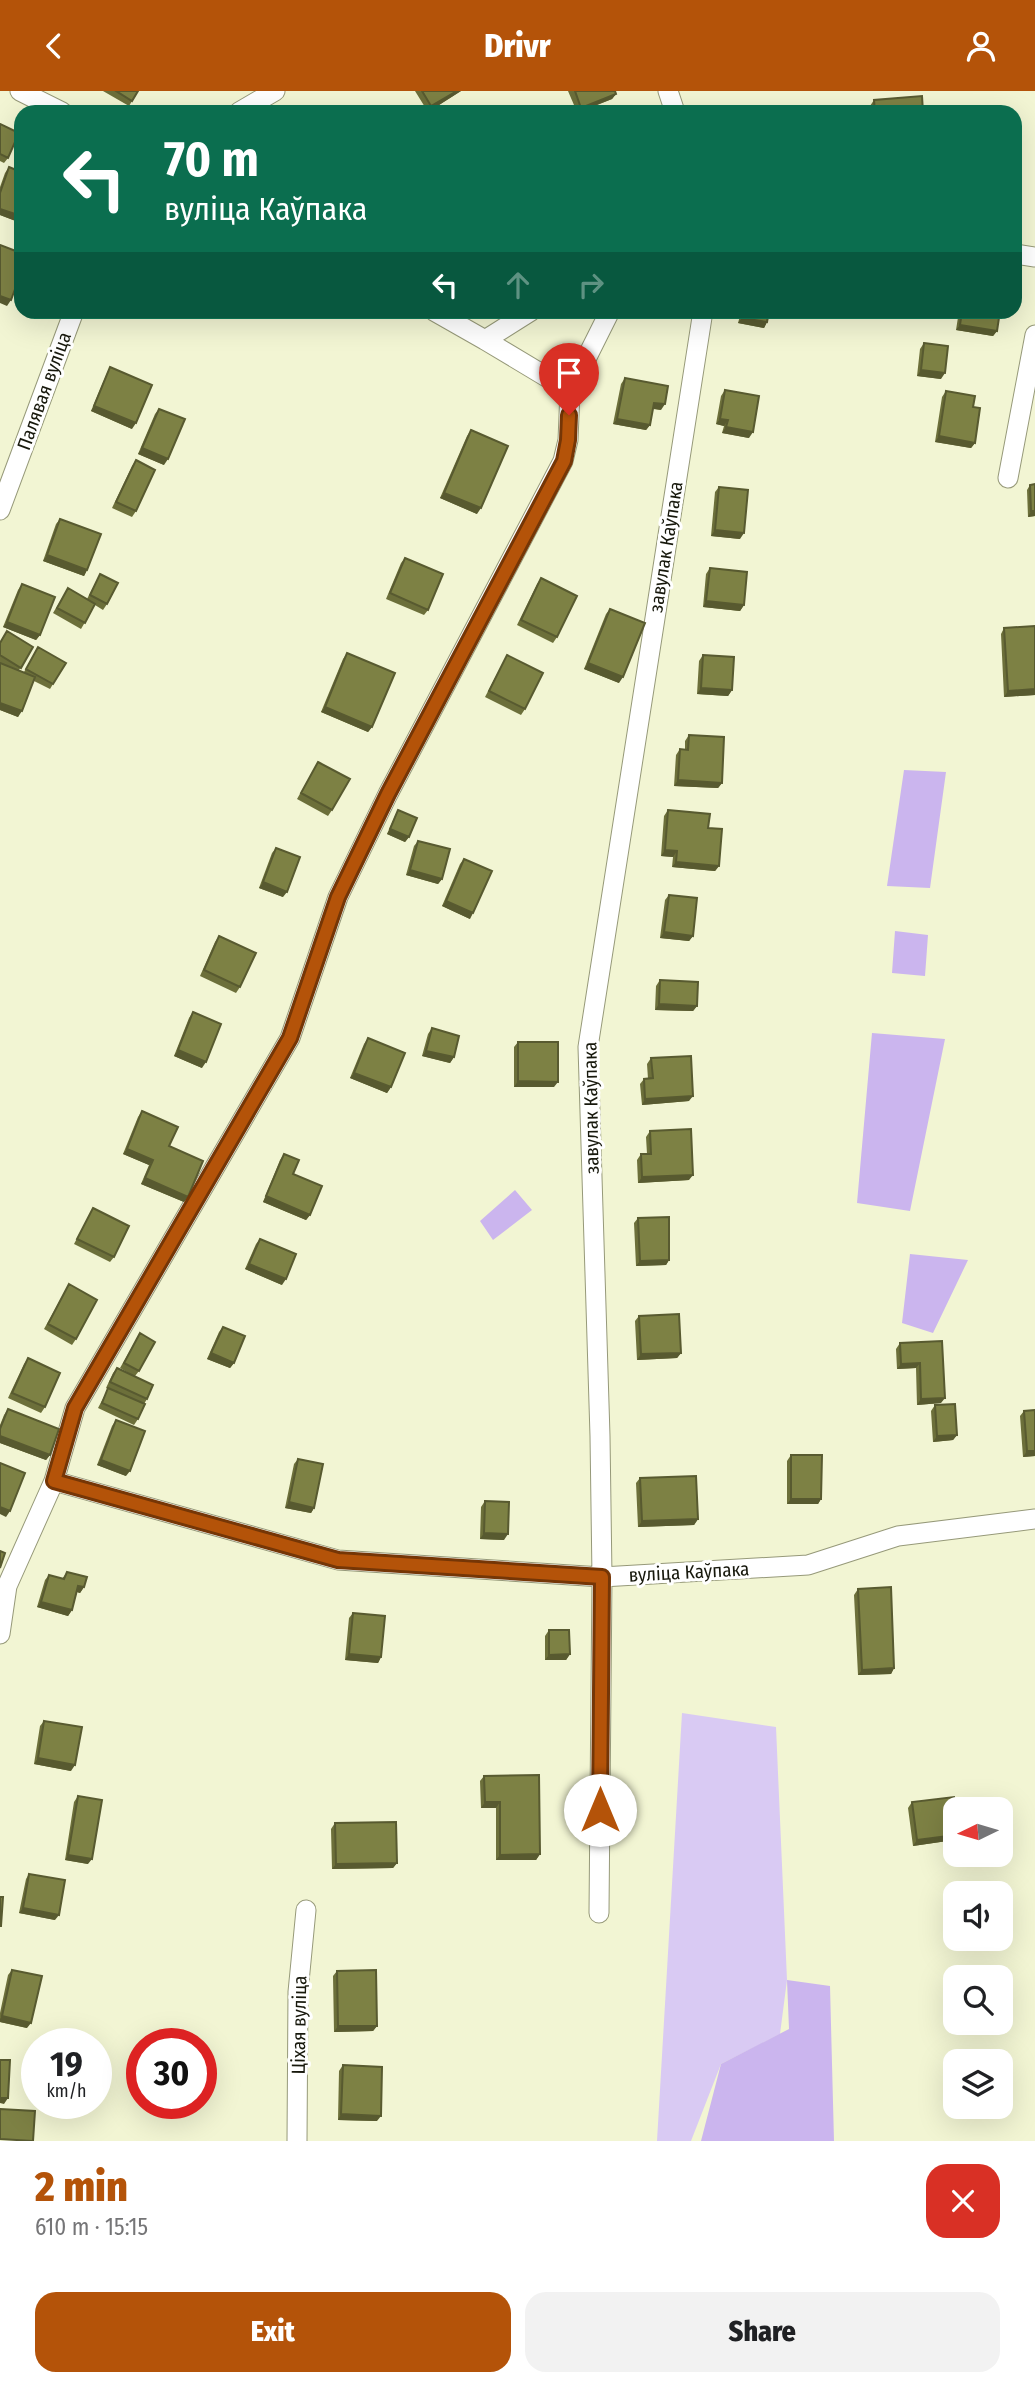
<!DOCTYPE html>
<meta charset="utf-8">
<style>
body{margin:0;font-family:"Fira Sans Condensed",sans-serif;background:#f2f2f2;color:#202124;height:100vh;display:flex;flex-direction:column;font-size:26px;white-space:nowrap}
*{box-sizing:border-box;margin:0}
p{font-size:23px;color:#757577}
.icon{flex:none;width:38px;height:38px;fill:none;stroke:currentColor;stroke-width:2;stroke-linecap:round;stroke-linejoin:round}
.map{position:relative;height:2050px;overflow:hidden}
.sheet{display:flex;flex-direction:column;background:#fff;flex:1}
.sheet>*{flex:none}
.guide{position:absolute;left:14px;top:14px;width:1008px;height:214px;border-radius:21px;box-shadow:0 7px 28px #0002;background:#0b6e4f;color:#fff;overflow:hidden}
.needle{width:46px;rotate:265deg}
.controls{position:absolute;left:943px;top:1706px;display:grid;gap:14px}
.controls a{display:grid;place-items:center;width:70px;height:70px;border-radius:14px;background:#fff;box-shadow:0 7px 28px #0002;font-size:35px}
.speed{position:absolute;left:21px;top:1937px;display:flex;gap:14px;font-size:35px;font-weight:700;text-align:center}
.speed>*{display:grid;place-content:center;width:91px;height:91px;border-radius:50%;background:#fff;box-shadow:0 7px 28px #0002;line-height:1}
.speed small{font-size:18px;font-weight:400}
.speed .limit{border:10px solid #d22;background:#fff;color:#111}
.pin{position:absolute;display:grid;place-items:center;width:60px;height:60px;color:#fff;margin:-72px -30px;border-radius:50% 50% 50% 0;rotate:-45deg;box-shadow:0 0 7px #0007}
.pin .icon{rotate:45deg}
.me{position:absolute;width:77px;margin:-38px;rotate:0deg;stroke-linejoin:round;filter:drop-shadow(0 0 5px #0008)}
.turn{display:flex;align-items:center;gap:24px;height:147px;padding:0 35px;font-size:32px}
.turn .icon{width:91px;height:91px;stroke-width:2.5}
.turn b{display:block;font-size:49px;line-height:60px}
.lanes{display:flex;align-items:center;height:66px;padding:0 35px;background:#0003;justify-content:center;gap:35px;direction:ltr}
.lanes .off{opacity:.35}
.round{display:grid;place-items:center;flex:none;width:74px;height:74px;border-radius:21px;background:#f2f2f2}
.overview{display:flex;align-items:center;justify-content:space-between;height:119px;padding:0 35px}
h1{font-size:42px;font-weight:800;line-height:52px;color:#b45309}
.cta{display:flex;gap:14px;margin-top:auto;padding:14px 35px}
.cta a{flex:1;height:80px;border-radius:21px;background:#b45309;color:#fff;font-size:28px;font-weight:800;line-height:80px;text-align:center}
.cta a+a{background:#f2f2f2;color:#202124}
header{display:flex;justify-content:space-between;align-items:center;height:91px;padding:0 35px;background:#b45309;color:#fff;font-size:32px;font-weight:800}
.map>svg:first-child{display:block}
</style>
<header><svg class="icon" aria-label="back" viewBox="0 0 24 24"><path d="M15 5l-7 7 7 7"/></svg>Drivr<svg class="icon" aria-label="person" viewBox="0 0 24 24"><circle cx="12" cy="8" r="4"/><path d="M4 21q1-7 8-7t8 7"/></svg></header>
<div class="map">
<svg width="1035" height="2050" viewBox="0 0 1035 2050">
<rect width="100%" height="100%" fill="#f2f5d3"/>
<path fill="#d9caf3" d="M682 1622 776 1636 787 1889 780 1943 721 1973 691 2050H657Z"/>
<path fill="#cbb5ee" d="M904 679 946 681 930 797 887 795Z
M895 840 928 844 925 885 892 882Z
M872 942 945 948 910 1120 857 1112Z
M515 1099 532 1119 493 1149 480 1130Z
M910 1163 968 1169 933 1242 902 1232Z
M787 1889 830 1895 834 2050H701L721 1973 789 1938Z"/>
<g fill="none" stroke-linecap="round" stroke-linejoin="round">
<g stroke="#969979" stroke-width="21">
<path id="minor" d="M20 0 62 21
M668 0 675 21
M239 21 275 0
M1015 163 1035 166
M434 220 485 249 531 220
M485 249 570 300
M1008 387 1035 244
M0 419 74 220
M54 1390 338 1469 602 1486 808 1474 898 1445 1035 1428
M0 1543 7 1495 54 1390 75 1317 290 947 338 806 388 703 563 370 568 349 570 300 610 220
M599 1822 602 1486 600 1345 588 956 703 220
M297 2050 298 1901 306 1819"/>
</g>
<use href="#minor" stroke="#fff" stroke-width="19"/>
</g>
<path fill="#6c6f3a" d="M103 0H138L129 15Z
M415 0H461L428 21Z
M568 0H615L616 3 612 8 580 21H577Z
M874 9 923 21H870V15Z
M0 33 8 67 4 72 0 70Z
M9 76 21 81V132L0 124V96L5 82Z
M733 220H769L767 231 764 237 738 232 740 225 732 223Z
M959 220H1000L997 240 993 245 956 239Z
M924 252 941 288 917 285 920 258Z
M110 276 132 338 91 320 107 282Z
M625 287 661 319 653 318 650 334 646 339 613 333 621 293Z
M725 299 749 347 722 342 724 335 716 333 721 305Z
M946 300 973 316 975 352 971 357 935 351 942 306Z
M159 318 164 374 138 363 155 323Z
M471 339 477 423 440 407 467 345Z
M136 369V420L132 426 112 417 132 375Z
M1035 393V425L1028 426 1027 399 1030 394Z
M719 396 740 448 711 445 715 401Z
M60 428 87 479 84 485 43 470 56 433Z
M405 467 428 519 424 524 386 508 401 472Z
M710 477 744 514 740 520 703 516 706 483Z
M100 483 107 513 103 519 95 514 81 538 53 522 68 497 87 508Z
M541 487 557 546 553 552 517 534 537 493Z
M22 493 40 544 36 549 3 536 18 499Z
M610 518 619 592 584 578 606 523Z
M1004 537 1035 604 1004 606 1001 543Z
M7 540 33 556 19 579 24 581 38 556 53 593 50 598 34 590 18 626 0 619V551Z
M347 562 372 636 368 641 321 621 343 568Z
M507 564 525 618 521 624 485 606Z
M703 564 732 599 728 605 697 603 699 570Z
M689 644 722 692 718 697 674 695 676 664 680 658 685 659V650Z
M318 671 332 719 328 725 297 708Z
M398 719 409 746 405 751 387 743 395 725Z
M668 719 708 737 719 775 715 780 672 776 673 766 661 765 664 725Z
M418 750 442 788 438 793 406 784 414 755Z
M276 757 283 806 259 797 272 762Z
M464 768 470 828 442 815 460 773Z
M669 804 693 845 689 850 660 847 665 809Z
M219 845 240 896 236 902 200 885 215 851Z
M660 889 697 915 693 920 655 919 656 895Z
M193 921 202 977 174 965 189 927Z
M432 937 454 966 450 972 422 965 428 943Z
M368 947 391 996 387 1002 350 987 364 953Z
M518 951 554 996H514V956Z
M651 967 689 1010 642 1014 640 993 644 988H648L647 973Z
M142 1020 169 1055 188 1106 184 1111 141 1093 149 1074 123 1063 138 1026Z
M650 1040 689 1089 638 1092 637 1069 641 1063H647L646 1046Z
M284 1063 310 1124 306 1129 263 1111 280 1069Z
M93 1117 114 1166 110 1171 74 1153Z
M638 1127 669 1169 666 1174 636 1175 634 1132Z
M260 1148 282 1194 245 1178 256 1153Z
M69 1193 76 1248 72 1254 44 1238Z
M639 1225 681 1262 677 1267 637 1269 635 1230Z
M223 1236 234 1272 230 1277 207 1268 219 1241Z
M140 1242 139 1280 135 1285 147 1308 144 1313 138 1328 134 1334 98 1317 108 1298 106 1297 113 1282 117 1277 130 1283 120 1277Z
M942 1250 941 1312 917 1314 916 1277 897 1278 896 1258 900 1252Z
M28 1267 45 1316 41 1322 8 1307 24 1273Z
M935 1314 957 1344 953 1349 933 1351 931 1320Z
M8 1318 50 1364 46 1369 0 1352V1334L4 1324Z
M1035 1319V1365L1023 1366 1020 1325 1024 1320Z
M116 1329 126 1385 97 1374 112 1335Z
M791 1364 821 1408 818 1413H787V1370Z
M298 1368 314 1417 311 1422 285 1417 294 1373Z
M640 1387 698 1428 694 1434 638 1436 636 1392Z
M485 1410 504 1449 480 1448 481 1416Z
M67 1481 84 1496 80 1502 77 1501 72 1519 68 1525 37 1516 45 1489 49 1484 62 1488Z
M858 1498 894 1577 891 1583 858 1584 854 1504Z
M353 1522 381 1566 378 1572 345 1569 349 1527Z
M549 1539 570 1563 566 1569H545V1545Z
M44 1630 71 1680 34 1673 40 1635Z
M484 1685 540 1763 536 1769H496V1717H481L480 1690Z
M78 1705 88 1773 65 1769 74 1711Z
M912 1711 954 1749 913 1755 908 1717Z
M335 1732 397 1772 393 1777 332 1778 331 1738Z
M29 1783 55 1829 19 1822 26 1788Z
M12 1879 27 1937 0 1931V1922L8 1884Z
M337 1880 377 1935 373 1940 334 1941 333 1885Z
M343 1974 377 2030 338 2029 339 1980Z"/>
<path fill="#585a30" d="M457 0H461L428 21 431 15Z
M616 3 612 8 578 21 581 17Z
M0 118 21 125V132L0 124Z
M0 205 11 209 7 215 0 212Z
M734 220H743L740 225 732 223Z
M742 227 767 231 764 237 738 232Z
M960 234 997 240 993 245 956 239Z
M921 279 945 282 941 288 917 285Z
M654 312 665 313 661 319 650 317Z
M94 315 136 332 132 338 91 320Z
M617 328 650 334 646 339 613 333Z
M720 328 728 329 724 335 716 333Z
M726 336 753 341 749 347 722 342Z
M939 345 975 352 971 357 935 351Z
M142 357 168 368 164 374 138 363Z
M444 402 481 417 477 423 440 407Z
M1031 420H1035V425L1028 426Z
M715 439 744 442 740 448 711 445Z
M47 464 87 479 84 485 43 470Z
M706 510 744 514 740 520 703 516Z
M7 531 40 544 36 549 3 536Z
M588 572 623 586 619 592 584 578Z
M701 597 732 599 728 605 697 603Z
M1035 598V604L1004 606 1008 600Z
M0 612 22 620 18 626 0 619Z
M325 616 372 636 368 641 321 621Z
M678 689 722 692 718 697 674 695Z
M390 738 409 746 405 751 387 743Z
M665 759 677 760 673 766 661 765Z
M676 771 719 775 715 780 672 776Z
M410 779 442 788 438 793 406 784Z
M263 791 287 801 283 806 259 797Z
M446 810 473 822 470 828 442 815Z
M664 841 693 845 689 850 660 847Z
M659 913 697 915 693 920 655 919Z
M178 959 206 971 202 977 174 965Z
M426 960 454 966 450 972 422 965Z
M354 982 391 996 387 1002 350 987Z
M518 990 558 991 554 996H514Z
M693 1005 689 1010 642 1014 645 1008Z
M127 1058 153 1069 149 1074 123 1063Z
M693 1084 689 1089 638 1092 642 1086Z
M145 1087 188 1106 184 1111 141 1093Z
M266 1105 310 1124 306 1129 263 1111Z
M669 1169 666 1174 636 1175 640 1170Z
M249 1173 286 1188 282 1194 245 1178Z
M211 1262 234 1272 230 1277 207 1268Z
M681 1262 677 1267 637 1269 641 1263Z
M920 1272 916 1277 897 1278 901 1273Z
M945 1307 941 1312 917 1314 921 1308Z
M957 1344 953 1349 933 1351 937 1345Z
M0 1345 50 1364 46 1369 0 1352Z
M1027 1360H1035V1365L1023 1366Z
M101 1369 130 1380 126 1385 97 1374Z
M791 1408H821L818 1413H787Z
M289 1411 314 1417 311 1422 285 1417Z
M0 1416 10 1420 6 1426 0 1423Z
M698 1428 694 1434 638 1436 642 1430Z
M484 1442 508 1443 504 1449 480 1448Z
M78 1495 84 1496 80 1502 74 1500Z
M41 1511 72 1519 68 1525 37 1516Z
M349 1563 381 1566 378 1572 345 1569Z
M570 1563 566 1569H545L549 1564Z
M894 1577 891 1583 858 1584 862 1579Z
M38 1667 75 1674 71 1680 34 1673Z
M485 1711H500L496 1717H481Z
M956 1744 954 1749 913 1755 917 1749Z
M540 1763 536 1769H496L500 1764Z
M68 1764 92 1768 88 1773 65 1769Z
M397 1772 393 1777 332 1778 336 1773Z
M23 1817 59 1824 55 1829 19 1822Z
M2 1925 31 1932 27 1937 0 1931V1928Z
M338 1935H377L373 1940 334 1941Z
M0 2007H8L4 2013 0 2012Z
M341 2023 381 2025 377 2030 338 2029Z"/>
<path fill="#7d8144" stroke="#585a30" stroke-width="2" d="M116 0H138L132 10Z
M422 0H457L431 15Z
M575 0H615L616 3 581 17Z
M922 5 923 21H875L874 9Z
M0 33 19 42 8 67 0 63Z
M9 76 21 81V125L0 118V102Z
M0 154 21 162V182L11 209 0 205Z
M744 220H769L767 231 742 227Z
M962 220H1000L997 240 960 234Z
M924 252 948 255 945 282 921 279Z
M110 276 152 294 136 332 94 315Z
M625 287 668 295 665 313 654 312 650 334 617 328Z
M725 299 759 305 753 341 726 336 728 329 720 328Z
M946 300 975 305 973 316 980 317 975 352 939 345Z
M159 318 185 328 168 368 142 357Z
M471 339 508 355 481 417 444 402Z
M136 369 155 379 136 420 116 411Z
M1035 393V420H1031L1030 394Z
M719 396 748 399 744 442 715 439Z
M60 428 101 443 87 479 47 464Z
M405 467 443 483 428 519 390 502Z
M710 477 747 481 744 514 706 510Z
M100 483 118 492 107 513 90 504Z
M541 487 577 505 557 546 521 529Z
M22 493 55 506 40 544 7 531Z
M68 497 95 513 85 532 57 517Z
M610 518 645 532 623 586 588 572Z
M1035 535V598L1008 600 1004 537Z
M7 540 33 556 21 577 0 564V552Z
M38 556 66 572 53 593 26 578Z
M347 562 395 582 372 636 325 616Z
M507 564 543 582 525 618 489 600Z
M703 564 734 566 732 599 701 597Z
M0 572 35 586 22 620 0 612Z
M689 644 724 646 722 692 678 689 680 658 688 659Z
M318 671 350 688 332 719 301 702Z
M398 719 417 727 409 746 390 738Z
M668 719 710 723 708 737 722 738 719 775 676 771 677 760 665 759Z
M418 750 450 758 442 788 410 779Z
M276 757 300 766 287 801 263 791Z
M464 768 492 780 473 822 446 810Z
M669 804 697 807 693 845 664 841Z
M219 845 256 862 240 896 204 879Z
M660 889 698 891 697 915 659 913Z
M193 921 221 933 206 971 178 959Z
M432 937 459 945 454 966 426 960Z
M368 947 405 962 391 996 354 982Z
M518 951H558V991L518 990Z
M691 965 693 1005 645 1008 644 988 653 987 651 967Z
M142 1020 178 1036 169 1055 203 1070 188 1106 145 1087 153 1069 127 1058Z
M691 1038 693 1084 642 1086 641 1063H651L650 1040Z
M284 1063 299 1069 293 1083 322 1095 310 1124 266 1105Z
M93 1117 129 1135 114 1166 77 1148Z
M669 1126V1169L640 1170 638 1127Z
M260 1148 296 1163 286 1188 249 1173Z
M69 1193 97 1209 76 1248 48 1233Z
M679 1223 681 1262 641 1263 639 1225Z
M223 1236 245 1245 234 1272 211 1262Z
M140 1242 155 1251 139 1280 124 1272Z
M942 1250 945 1307 921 1308 920 1272 901 1273 900 1252Z
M28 1267 60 1282 45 1316 12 1302Z
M117 1277 153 1294 147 1308 110 1291Z
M108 1297 145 1313 138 1328 102 1312Z
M955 1313 957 1344 937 1345 935 1314Z
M8 1318 59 1338 50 1364 0 1345V1338Z
M1035 1319V1360H1027L1024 1320Z
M116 1329 145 1340 130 1380 101 1369Z
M791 1364H822L821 1408H791Z
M298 1368 323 1373 314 1417 289 1411Z
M0 1372 25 1382 10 1420 0 1416Z
M696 1385 698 1428 642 1430 640 1387Z
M485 1410 509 1411 508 1443 484 1442Z
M0 1460 5 1462 0 1477Z
M67 1481 87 1486 84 1496 78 1495 72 1519 41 1511 49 1484 64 1488Z
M891 1496 894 1577 862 1579 858 1498Z
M353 1522 385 1525 381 1566 349 1563Z
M549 1539H569L570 1563 549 1564Z
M44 1630 82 1636 75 1674 38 1667Z
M539 1684 540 1763 500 1764V1711H485L484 1685Z
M78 1705 102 1709 92 1768 68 1764Z
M954 1706 956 1721V1744L917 1749 912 1711Z
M396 1731 397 1772 336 1773 335 1732Z
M29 1783 65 1789 59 1824 23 1817Z
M0 1806H3L1 1835H0Z
M12 1879 42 1885 31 1932 2 1925Z
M376 1879 377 1935H338L337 1880Z
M0 1969H10L8 2007H0Z
M343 1974 382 1976 381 2025 341 2023Z
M0 2018 35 2020 33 2050 0 2048Z"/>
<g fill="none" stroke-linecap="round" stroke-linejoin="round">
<g stroke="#753606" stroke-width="18">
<path id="route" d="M569 324 568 349 564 370 388 703 338 806 290 947 75 1317 54 1390 338 1469 602 1486 600 1719"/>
</g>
<use href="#route" stroke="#b45309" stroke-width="12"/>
</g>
<g text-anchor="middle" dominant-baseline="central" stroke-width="6" stroke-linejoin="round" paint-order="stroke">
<g font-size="19" fill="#17180c" stroke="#fff">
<text transform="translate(44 300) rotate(-70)">Палявая вуліца</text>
<text transform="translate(666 456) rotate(-81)">завулак Каўпака</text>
<text transform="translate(591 1017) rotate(-91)">завулак Каўпака</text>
<text transform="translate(689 1481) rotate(-3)">вуліца Каўпака</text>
<text transform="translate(299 1934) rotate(-89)">Ціхая вуліца</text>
</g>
</g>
</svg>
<div class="controls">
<a><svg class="needle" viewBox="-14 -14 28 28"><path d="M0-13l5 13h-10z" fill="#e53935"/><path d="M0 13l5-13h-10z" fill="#757577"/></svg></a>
<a><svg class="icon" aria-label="sound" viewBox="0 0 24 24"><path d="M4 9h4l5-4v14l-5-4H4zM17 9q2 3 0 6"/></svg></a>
<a><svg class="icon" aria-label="search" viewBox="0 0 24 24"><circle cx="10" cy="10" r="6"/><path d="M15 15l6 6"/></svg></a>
<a><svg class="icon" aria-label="layers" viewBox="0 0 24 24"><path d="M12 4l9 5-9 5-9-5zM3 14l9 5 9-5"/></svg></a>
</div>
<div class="speed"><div>19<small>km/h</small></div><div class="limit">30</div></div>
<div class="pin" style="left:569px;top:324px;background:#d93025"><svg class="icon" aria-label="arrive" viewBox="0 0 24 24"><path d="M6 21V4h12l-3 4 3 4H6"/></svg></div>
<svg class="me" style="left:600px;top:1719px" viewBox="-20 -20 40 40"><circle r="19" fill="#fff"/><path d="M0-13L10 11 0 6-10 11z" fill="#b45309"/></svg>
<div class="guide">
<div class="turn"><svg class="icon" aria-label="left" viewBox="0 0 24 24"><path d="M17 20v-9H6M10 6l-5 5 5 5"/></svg><div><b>70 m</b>вуліца Каўпака</div></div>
<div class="lanes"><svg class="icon" aria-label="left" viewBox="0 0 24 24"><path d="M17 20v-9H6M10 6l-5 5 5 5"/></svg><svg class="icon off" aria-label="ahead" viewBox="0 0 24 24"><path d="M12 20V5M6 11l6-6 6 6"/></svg><svg class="icon off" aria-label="right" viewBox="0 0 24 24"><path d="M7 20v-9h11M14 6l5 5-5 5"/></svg></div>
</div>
</div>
<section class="sheet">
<div class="overview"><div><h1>2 min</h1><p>610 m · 15:15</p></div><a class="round" style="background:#d93025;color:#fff"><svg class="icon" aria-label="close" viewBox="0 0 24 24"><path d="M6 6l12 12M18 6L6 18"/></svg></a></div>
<div class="cta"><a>Exit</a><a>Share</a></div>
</section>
